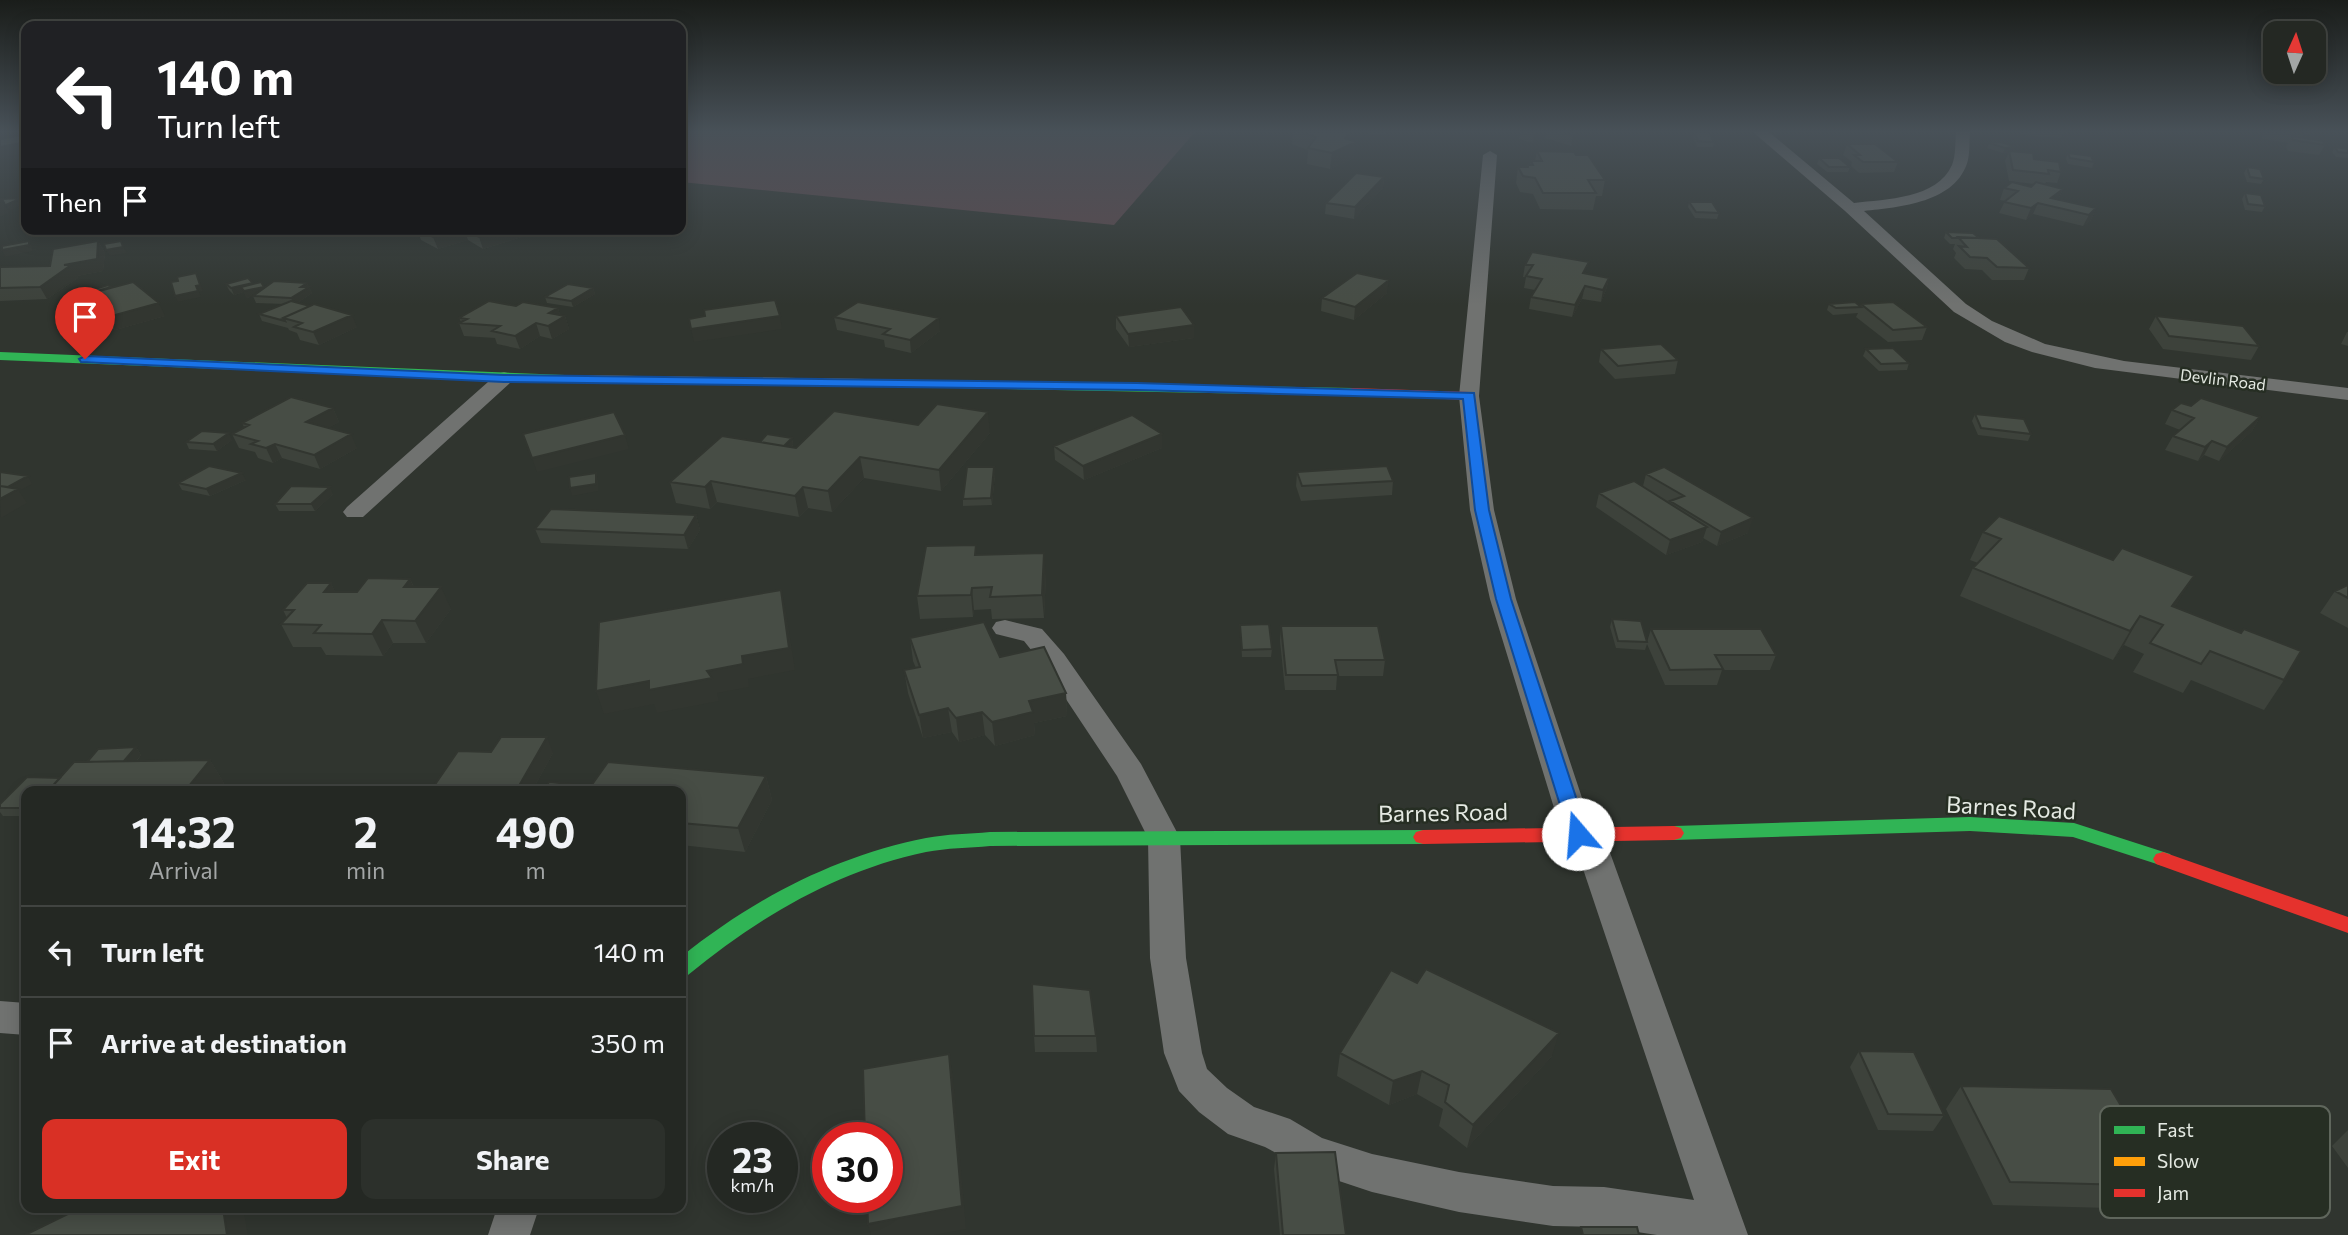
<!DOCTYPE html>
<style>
body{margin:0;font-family:Commissioner,sans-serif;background:#2c302b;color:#f1f3f6;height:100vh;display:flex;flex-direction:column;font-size:26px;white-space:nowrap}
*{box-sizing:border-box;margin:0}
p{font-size:23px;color:#a3a6a6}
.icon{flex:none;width:38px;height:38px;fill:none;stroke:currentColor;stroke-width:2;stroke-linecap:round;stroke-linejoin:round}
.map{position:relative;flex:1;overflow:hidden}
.side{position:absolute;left:21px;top:786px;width:665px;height:427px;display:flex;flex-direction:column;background:#242823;border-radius:14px;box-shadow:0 4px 18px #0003,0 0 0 2px #414441}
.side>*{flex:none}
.hud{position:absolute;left:21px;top:21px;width:665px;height:214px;border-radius:14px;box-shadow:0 4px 18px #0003,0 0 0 2px #414441;background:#202124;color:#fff;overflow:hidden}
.needle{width:46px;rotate:3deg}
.buttons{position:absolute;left:2263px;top:21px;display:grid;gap:14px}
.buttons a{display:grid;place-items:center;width:63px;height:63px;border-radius:14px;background:#242823;box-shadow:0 4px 18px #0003,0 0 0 2px #414441;font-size:35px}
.speed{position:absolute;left:707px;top:1122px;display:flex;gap:14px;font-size:35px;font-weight:700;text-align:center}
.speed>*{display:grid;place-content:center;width:91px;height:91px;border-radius:50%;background:#242823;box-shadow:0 4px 18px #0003,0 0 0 2px #414441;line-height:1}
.speed small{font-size:18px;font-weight:400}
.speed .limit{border:10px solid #d22;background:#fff;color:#111}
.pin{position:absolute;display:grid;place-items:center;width:60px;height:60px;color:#fff;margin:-72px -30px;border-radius:50% 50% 50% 0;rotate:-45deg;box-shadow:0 0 7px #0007}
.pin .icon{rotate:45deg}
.me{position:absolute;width:77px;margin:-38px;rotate:342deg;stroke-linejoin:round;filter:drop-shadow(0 0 5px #0008)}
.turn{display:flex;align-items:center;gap:24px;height:147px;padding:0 21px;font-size:32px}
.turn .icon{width:91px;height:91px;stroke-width:2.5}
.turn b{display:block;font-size:49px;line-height:60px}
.then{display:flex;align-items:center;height:66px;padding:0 21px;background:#0003;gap:14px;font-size:26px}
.eta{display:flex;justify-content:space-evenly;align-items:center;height:119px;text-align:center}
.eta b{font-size:42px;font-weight:700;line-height:49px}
.primary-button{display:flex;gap:14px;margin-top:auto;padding:14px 21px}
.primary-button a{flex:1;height:80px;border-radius:14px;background:#d93025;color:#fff;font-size:28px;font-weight:700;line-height:80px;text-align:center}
.primary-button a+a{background:#2c302b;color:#f1f3f6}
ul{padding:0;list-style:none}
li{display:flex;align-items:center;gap:21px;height:91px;padding:0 21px;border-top:2px solid #414441}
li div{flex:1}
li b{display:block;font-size:26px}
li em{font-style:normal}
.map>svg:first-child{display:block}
</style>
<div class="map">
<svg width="2348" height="1235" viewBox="0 0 2348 1235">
<rect width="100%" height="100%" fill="#30352f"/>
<path fill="#5e494d" d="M681 132H1195L1114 225 681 182Z"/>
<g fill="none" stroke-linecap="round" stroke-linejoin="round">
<path fill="#707270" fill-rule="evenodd" d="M1753 132H1769L1854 203C1886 199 1937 199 1952 165 1956 155 1955 143 1956 132H1970C1969 141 1970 151 1968 160 1957 203 1899 207 1864 211L1966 304 1992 321 2045 344 2124 361 2348 388V400L2095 368 2032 352 2005 342 1954 312 1845 211Z
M1490 151 1497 155 1479 396 1494 510 1516 599 1591 825 1599 828 1604 836 1748 1235H1657L1604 1227 1553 1226 1459 1212 1372 1192 1312 1172 1265 1147 1228 1134 1199 1112 1179 1091 1164 1053 1150 958 1148 838 1117 776 1044 666 1024 641 996 634 992 628 996 622 1005 620 1042 629 1064 654 1141 764 1180 838 1186 958 1202 1053 1207 1069 1227 1088 1254 1107 1290 1119 1322 1138 1372 1154 1459 1172 1553 1186 1604 1187 1694 1200 1575 845 1567 842 1562 834 1490 599 1470 510 1459 396 1483 155Z
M504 372 511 374 514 378 511 382 363 517H347L343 512 347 507 497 374Z
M0 1001 26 1003V1035L0 1033Z
M497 1208H539L530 1235H488Z"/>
<path fill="#30b455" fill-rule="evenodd" d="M0 352 565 375 571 379 565 383 0 360Z
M866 379 1353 388 1359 392 1353 396 862 386 860 383Z
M1970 817 2074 823 2170 854 2173 859 2170 864 2163 866 2073 837 1970 831 1674 840 1667 838 1664 833 1667 828 1674 826Z
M1423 830 1430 832 1433 837 1430 842 1423 844 990 846C969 848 947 848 926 852 836 871 759 917 688 975L681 978V957C753 899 835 856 926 838 947 834 969 834 990 832Z"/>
<path fill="#ff9f0a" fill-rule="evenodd" d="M565 375 866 379 872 383 866 387 561 382 559 379Z"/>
<path fill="#e5322d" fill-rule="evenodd" d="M1353 388 1469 392 1475 396 1469 400 1349 395V389Z
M1674 826 1681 828 1684 833 1681 838 1674 840 1423 844 1416 842 1413 837 1416 832 1423 830Z
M2163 852 2348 917V933L2156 864 2153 859 2156 854Z"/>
</g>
<path fill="#3d423b" d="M1293 132H1351L1350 140 1354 158 1330 169 1307 164 1308 150 1292 144Z
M1371 132H1387L1385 135 1370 134Z
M1520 132H1586L1584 140 1571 146 1545 138 1533 143 1519 139Z
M1694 132 1714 142 1713 147H1697L1693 137Z
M2020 132H2063L2061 138 2023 135Z
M2263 132H2311L2309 135 2304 134 2302 138 2325 145 2319 155 2288 151 2286 147 2288 143 2262 139Z
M2001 142 2014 151 2034 159 2061 172 2057 183 2046 182 2045 184 2063 189 2058 200 2096 208 2091 220 2083 226 2033 214 2026 220 1999 213 2005 201 2000 200 2004 188 2031 187 2034 184 2009 181 2005 161 2009 152 2003 153 1987 148 1989 143Z
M1847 144 1898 162 1894 172 1859 173 1851 166 1852 162 1843 155Z
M2335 147 2348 149V158L2336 157 2332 152Z
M1537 151 1576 155 1605 180 1602 196H1596L1593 210 1540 209 1533 194 1520 192 1516 183 1518 167H1527L1528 165H1530L1531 161H1535Z
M2068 153 2094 162 2092 168 2068 164 2066 159Z
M1819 158 1850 167 1848 172H1827L1817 164Z
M2247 167 2264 179 2261 184 2247 182 2244 173Z
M1384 177 1383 188 1354 219 1325 214 1326 203Z
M2245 193 2265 206 2262 212 2245 210 2242 199Z
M1689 202 1719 213 1717 219 1695 218 1688 207Z
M417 229H520L522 237 483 249 468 240 438 249 421 240Z
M1946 232 1979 238 2029 268 2024 280H1992L1982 270 1965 269 1954 258 1956 253 1953 249 1955 244H1950L1944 238Z
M98 241 105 253 103 271 77 276 78 278 47 299 0 301V267L50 266Z
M1532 252 1586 274 1609 278 1606 290 1601 302 1582 299 1572 317 1529 309 1531 297 1535 290 1524 288 1526 277H1523L1525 265Z
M253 283V284L264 288 307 283 312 293 297 303 357 327 319 345 300 340 297 333 289 330 288 328 262 321 259 314 284 304 256 303 253 296 247 298 244 292 234 295 229 290 226 284Z
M108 285 165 316 115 330 89 305 86 306 79 301 75 295Z
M593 288 595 294 573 307 547 303 545 297Z
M1387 293 1354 320 1321 311 1322 298Z
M1829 304 1860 306 1861 304 1927 327 1922 340 1888 342 1856 317 1858 313 1833 315 1827 310Z
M516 306 558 308 560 315 565 316 569 329 552 339 540 336 520 349 497 344 495 338 464 336 459 323 461 322 459 318Z
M1116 316 1194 338 1129 347 1116 329Z
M2156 316 2259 346 2251 360 2163 349 2149 329Z
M834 317 940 331 911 353 885 347 884 340 837 330Z
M2347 332H2348V346L2341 344Z
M1601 349 1678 360 1675 374 1615 379 1599 362Z
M1866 349 1909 363 1907 370 1879 371 1863 356Z
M2191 406 2260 417 2252 431 2219 461 2204 455 2198 461 2165 450 2173 436 2180 430 2165 424 2172 410Z
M333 408 339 422 327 428 357 448 320 469 282 458 273 463 258 458 255 452 239 448 232 434 244 427 242 423Z
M1975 414 2031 434 2028 441 1978 435 1972 421Z
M918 425 990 433 941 491 864 478 832 512 808 508 799 517 717 502 710 509 676 503 670 482 760 442 792 438 793 445 792 447 796 448Z
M232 440 217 451 189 449 186 442Z
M1054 446 1162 448 1084 480 1055 460Z
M994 467 995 474 992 505 963 506V499Z
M1297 472 1393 481 1392 495 1301 501 1296 486Z
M1646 474 1748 533 1717 546 1703 538 1702 542 1666 555 1596 507 1599 493 1643 486Z
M246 480 210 496 182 490 178 483Z
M333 494 315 511H279L275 504Z
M696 515 700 530 688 549 541 543 535 529Z
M1983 532 2175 607 2284 680 2264 710 2191 680 2183 693 2133 672 2144 654 2124 645 2113 660 1960 596 1973 568 1978 563 1970 560Z
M977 555 1046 575 1044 618 992 619 991 609 974 610 973 617 920 619 917 596Z
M410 579 414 587 451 609 426 643H393L383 656 326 655 321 647H293L281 624 287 618 283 610 331 583 335 592H357Z
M2348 585V628L2320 613 2335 591Z
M1612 619 1647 642 1651 629 1776 655 1770 670H1722L1717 685H1665L1647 644 1645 650 1616 648 1610 627Z
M1240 625 1272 649 1271 657H1242Z
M1281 626 1385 660 1383 676H1337L1336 690H1285L1280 641Z
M910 638 1000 657 1066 693 1067 716 1034 723 1035 735 995 746 985 735 959 742 952 732 923 738 908 693 904 670 916 668 913 661Z
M136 747 141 755 137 761 210 760 224 783 218 791H26V827L21 821 25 816H3L0 812V804L27 777 60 778 74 762H87L98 749Z
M553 753 532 791H437L434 786Z
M608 762 766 776 772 800 745 852 681 845V791H543L549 782 591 786Z
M1034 1036H1096L1097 1052H1035Z
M1859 1051 1944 1115 1933 1131 1878 1130 1850 1067Z
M1340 1053 1552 1056 1467 1148 1439 1126 1443 1109 1417 1094 1389 1105 1337 1076Z
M1961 1086 2169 1186 2149 1209 1993 1205 1946 1109Z
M2348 1130V1168L2332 1146Z
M1276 1153 1346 1235H1280L1274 1169Z"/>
<path fill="#323630" d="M1350 132H1351L1350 145 1356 142 1354 158 1330 169 1332 153Z
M1536 132H1546L1545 138 1533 143 1534 133Z
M1581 132H1586L1584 140 1571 146 1573 135Z
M26 142V153L0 158V147Z
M2016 147 2014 152 2009 151V152L2003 153 2005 148Z
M1384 177 1383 188 1354 219 1355 207Z
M2063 189 2058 200 2051 198Z
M22 198 25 203 10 211 6 205Z
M3 201 9 213 0 217V203Z
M2038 203 2033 214 2026 220 2031 208Z
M2096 208 2091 220 2083 226 2089 215Z
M48 229H57L54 235 27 238 24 232Z
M464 229 468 240 438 249 433 237Z
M505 229H520L522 237 483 249 479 237Z
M29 241 32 247 33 251 5 257 2 250Z
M98 241 105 253 103 271 77 276 78 278 47 299 40 287 64 265Z
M123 247 127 253 110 256 106 250Z
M196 273 203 291 199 292 201 297 178 302 175 296 196 286Z
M1609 278 1606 290 1601 302 1603 290Z
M1389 280 1387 293 1354 320 1355 307Z
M253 283 256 289 264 287 267 293 247 298 241 287 244 292 234 295 231 288Z
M307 283 312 293 294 305 291 298 301 287Z
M1585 286 1582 299 1572 317 1575 305Z
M593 288 595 294 573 307 571 301Z
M86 299 89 305 86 306 82 300Z
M159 303 165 316 115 330 108 317Z
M558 308 561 318 565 316 569 329 552 339 548 326 549 313Z
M352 315 357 327 319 345 313 332Z
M780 316 782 329 694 342 691 329Z
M939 318 940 331 911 353 910 340Z
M536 323 540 336 520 349 515 336Z
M1194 325V338L1129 347 1128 334Z
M333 408 339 422 312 436 306 422Z
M988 412 990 433 941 491 939 470Z
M2260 417 2252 431 2219 461 2227 447Z
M229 433 232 440 217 451 213 444Z
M351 434 357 448 320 469 314 455Z
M1162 434V448L1084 480 1083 466Z
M625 435 629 449 537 472 532 458Z
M792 438 793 445 778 461 776 454Z
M2212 441 2204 455 2198 461 2205 447Z
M275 444 282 458 273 463 266 448Z
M860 457 864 478 832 512 828 491Z
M994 467 995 474 992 505 991 498Z
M242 473 246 480 210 496 206 489Z
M596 473 598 480V491L572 496 570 488Z
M28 476 32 484 19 491 27 503 1 518 0 499 3 490Z
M711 481 717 502 710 509 705 487Z
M330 487 333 494 315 511 311 504Z
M803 487 808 508 799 517 795 496Z
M696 515 700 530 688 549 684 535Z
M1753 518 1748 533 1717 546 1721 532Z
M1707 527 1702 542 1666 555 1670 540Z
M1044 553 1046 575 1044 618 1042 595Z
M2194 576 2177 604 2162 625 2172 606Z
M410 579 420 601 404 587Z
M331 583 342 606 324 592Z
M441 587 451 609 426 643 415 621Z
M972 588 974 610 973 617 971 595Z
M781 590 786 612 795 670 748 679 749 687 717 693 719 701 657 713 654 704 604 714 596 691 707 671Z
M2140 616 2124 645 2113 660 2130 631Z
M382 620 393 643 383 656 372 634Z
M1066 693 1067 716 1034 723 1035 735 995 746 992 722 1029 701Z
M948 708 952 732 923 738 919 715Z
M982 712 985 735 959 742 956 718Z
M547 737 553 753 532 791H516Z
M136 747 141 755 123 778 118 770Z
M210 760 224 783 218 791H185Z
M766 776 772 800 745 852 738 828Z
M1559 1033 1552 1056 1467 1148 1473 1125Z
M949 1054 953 1077 966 1229 934 1235H871L868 1224Z
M1422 1071 1417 1094 1389 1105 1393 1081Z
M223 1208H243L248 1235H227Z"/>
<path fill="#474d45" stroke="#323630" stroke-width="2" d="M1302 132H1350L1345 138 1356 142 1332 153 1308 148 1316 137Z
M1562 132H1581L1573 135Z
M1694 132H1709L1714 142 1698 141Z
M2289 132H2304V134Z
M26 134V142L0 147V139Z
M2292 136 2323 141 2325 145 2293 140Z
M2001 142 2016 147 2005 148 1989 143Z
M1847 144H1875L1898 162H1863L1854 155H1860Z
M2335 147 2348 149V153L2338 152Z
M1537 151 1574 152 1576 155H1588L1605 180H1588L1596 193H1543L1535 178 1523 176 1518 167H1528V165H1533L1531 161H1542Z
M2009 151 2033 153 2034 159 2059 162 2061 172 2048 170 2049 174 2013 170Z
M2068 153 2091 156 2094 162 2070 158Z
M1819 158H1839L1850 167H1829Z
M2247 167 2260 169 2264 179 2250 177Z
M1356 173 1384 177 1355 207 1326 203Z
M2012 182 2031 187 2036 182 2063 189 2051 198 2096 208 2089 215 2038 203 2031 208 2004 202 2018 191 2004 188Z
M2245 193 2261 195 2265 206 2248 204Z
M22 198 6 205H5L3 201H0V199Z
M1689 202H1712L1719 213 1696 212Z
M26 229H48L24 232Z
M419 229H462L433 237Z
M465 229H505L479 237Z
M1946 232 1973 233 1979 238H1952Z
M1958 237 1997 239 2029 268 1997 267 1987 258 1970 257 1959 246 1967 247Z
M29 241V245L2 250V246Z
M98 241 97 259 64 265H71L40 287 0 288V267L50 266 53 249Z
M121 241 123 247 106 250 104 244Z
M1532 252 1589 262 1583 273 1609 278 1603 290 1585 286 1575 305 1531 297 1542 279 1526 276 1533 265H1525Z
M196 273 200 285 196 286 198 291 175 296 171 282 178 281 177 277Z
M1357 273 1389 280 1355 307 1322 298Z
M248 278 253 283 231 288 226 284Z
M274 281 307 283 301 287H309L291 298 253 296Z
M133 282 159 303 108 317 84 295Z
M261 282 264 287 244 291 241 287Z
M568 284 593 288 571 301 545 297Z
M108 285 111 287 84 295 86 299 82 300 75 295Z
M775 300 780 316 691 329 689 319 705 316 704 310Z
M291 301 310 306 283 318 285 321 259 314Z
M489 301 516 306 523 302 558 308 549 313 565 316 548 326 536 323 515 336 492 331 500 326 459 323 467 319 459 318Z
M858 302 939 318 910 340 883 334 890 329 834 317Z
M1855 302 1861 307 1836 308 1829 304Z
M1893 302 1927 327 1893 330 1861 304Z
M314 304 352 315 313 332 294 327 302 323 283 318Z
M1181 307 1194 325 1128 334 1116 316Z
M2156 316 2243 326 2259 346 2169 336Z
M1661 344 1678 360 1618 366 1601 349Z
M1893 348 1909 363 1881 364 1866 349Z
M291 397 333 408 306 422 351 434 314 455 275 444 266 448 251 444 258 441 232 434 249 425 242 423Z
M2201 398 2260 417 2227 447 2212 441 2205 447 2173 436 2194 418 2172 410 2181 403 2191 406Z
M937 404 988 412 939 470 860 457 828 491 803 487 795 496 711 481 705 487 670 482 722 436 796 448 834 411 918 425Z
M614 412 625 435 532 458 523 434Z
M1975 414 2024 419 2031 434 1981 428Z
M1132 415 1162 434 1083 466 1054 446Z
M202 431 229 433 213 444 186 442Z
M767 434 792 438 784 446 760 442Z
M209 466 242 473 206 489 178 483Z
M1387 466 1393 481 1302 486 1297 472Z
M967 467H994L991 498 963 499Z
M1664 467 1753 518 1721 532 1670 501 1684 496 1646 474Z
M0 472 28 476 8 487 0 486Z
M596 473V484L570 488 569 477Z
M1634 481 1707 527 1670 540 1599 493Z
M0 486 18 489 0 499Z
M291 486 330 487 311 504H275Z
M551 509 696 515 684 535 535 529Z
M1999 516 2113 560 2122 548 2194 576 2172 606 2241 633 2244 629 2301 651 2284 680 2210 651 2201 664 2150 643 2163 625 2140 616 2130 631 1973 568 2001 539 1983 532Z
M976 545 975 555 1044 553 1042 595 990 597 992 587 972 588 971 595 917 596 926 546Z
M368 578 410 579 404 587H441L415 621 382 620 372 634 314 633 321 625 281 624 294 610H283L307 583H331L324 592H357Z
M2348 585V598L2335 591Z
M781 590 789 648 742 656 743 664 707 671 712 678 649 690V681L596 691 599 622Z
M1612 619 1641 621 1647 642 1618 641Z
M984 622 1000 657 1044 647 1066 693 1029 701 1033 712 992 722 982 712 956 718 948 708 919 715 904 670 920 667 910 638Z
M1269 624 1272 649 1242 650 1240 625Z
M1281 626H1378L1385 660H1335L1338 675H1286Z
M1651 629H1761L1776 655H1715L1723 669 1670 670Z
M501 737H547L516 791H468L471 787 434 786 458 751 491 752Z
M136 747 124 761 87 762 98 749Z
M210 760 185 791H48L74 762Z
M608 762 766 776 738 828 681 823V791H543L549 782 591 786Z
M27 777 60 778 48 791H26V808H0V804Z
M1426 969 1559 1033 1473 1125 1445 1102 1449 1085 1422 1071 1393 1081 1340 1053 1391 970 1417 983Z
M1032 984 1090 990 1096 1036H1034Z
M1859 1051 1914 1052 1944 1115 1888 1114Z
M949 1054 962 1206 868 1224 867 1197H887V1138H865L863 1069Z
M1961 1086 2111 1089 2169 1186 2010 1182Z
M1335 1152 1346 1235H1283L1276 1153Z
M80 1208H223L227 1235H25Z
M1581 1227H1637L1639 1235H1583Z"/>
<linearGradient id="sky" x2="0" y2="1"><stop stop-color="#1a1d1a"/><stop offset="0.43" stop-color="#485158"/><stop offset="1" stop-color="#485158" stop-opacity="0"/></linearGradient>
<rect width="2348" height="305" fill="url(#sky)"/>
<path fill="#1a73e8" stroke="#114b97" stroke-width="2" d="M85 356 504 375 1137 383 1474 393 1489 510 1511 599 1588 834 1585 839 1578 841 1571 839 1569 834 1496 599 1475 510 1463 399 1137 390 504 382 81 362 79 359Z"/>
<g text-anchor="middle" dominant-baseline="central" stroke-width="5" stroke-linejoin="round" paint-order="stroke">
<g font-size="16" fill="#e4e9e2" stroke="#262e23">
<text transform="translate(2223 379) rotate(7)">Devlin Road</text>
</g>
<g font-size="23" fill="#e4e9e2" stroke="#262e23">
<text transform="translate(2011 807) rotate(3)">Barnes Road</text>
<text transform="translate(1443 812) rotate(-1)">Barnes Road</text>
</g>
</g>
<rect x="2100" y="1106" width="230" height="112" rx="10" fill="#262e23" stroke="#5f665c" stroke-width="2"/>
<rect x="2114" y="1126" width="31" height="8" fill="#30b455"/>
<rect x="2114" y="1157" width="31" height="9" fill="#ff9f0a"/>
<rect x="2114" y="1189" width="31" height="8" fill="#e5322d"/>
<g font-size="19" fill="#e4e9e2">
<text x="2157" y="1137">Fast</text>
<text x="2157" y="1168">Slow</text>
<text x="2157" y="1200">Jam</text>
</g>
</svg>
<div class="buttons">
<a><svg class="needle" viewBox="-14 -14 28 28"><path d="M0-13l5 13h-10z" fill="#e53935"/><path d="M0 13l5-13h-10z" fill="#a3a6a6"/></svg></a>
</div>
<div class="speed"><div>23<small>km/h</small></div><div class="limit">30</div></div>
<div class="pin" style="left:85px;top:359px;background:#d93025"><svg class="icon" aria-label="arrive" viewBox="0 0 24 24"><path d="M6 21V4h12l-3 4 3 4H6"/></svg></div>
<svg class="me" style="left:1578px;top:834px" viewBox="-20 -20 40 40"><circle r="19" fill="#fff"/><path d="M0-13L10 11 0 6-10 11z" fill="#1a73e8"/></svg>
<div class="hud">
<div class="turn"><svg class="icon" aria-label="left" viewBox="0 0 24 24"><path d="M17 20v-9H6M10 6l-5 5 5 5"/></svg><div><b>140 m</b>Turn left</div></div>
<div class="then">Then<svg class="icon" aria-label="arrive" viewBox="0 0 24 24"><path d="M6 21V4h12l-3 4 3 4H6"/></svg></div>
</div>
<section class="side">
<div class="eta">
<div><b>14:32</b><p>Arrival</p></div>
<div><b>2</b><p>min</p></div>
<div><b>490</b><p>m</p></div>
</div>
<ul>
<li><svg class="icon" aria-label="left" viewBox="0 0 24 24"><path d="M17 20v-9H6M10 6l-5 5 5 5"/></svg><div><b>Turn left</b></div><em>140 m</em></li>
<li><svg class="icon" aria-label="arrive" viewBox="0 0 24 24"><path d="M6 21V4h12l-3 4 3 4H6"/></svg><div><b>Arrive at destination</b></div><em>350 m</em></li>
</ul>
<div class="primary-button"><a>Exit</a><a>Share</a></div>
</section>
</div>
